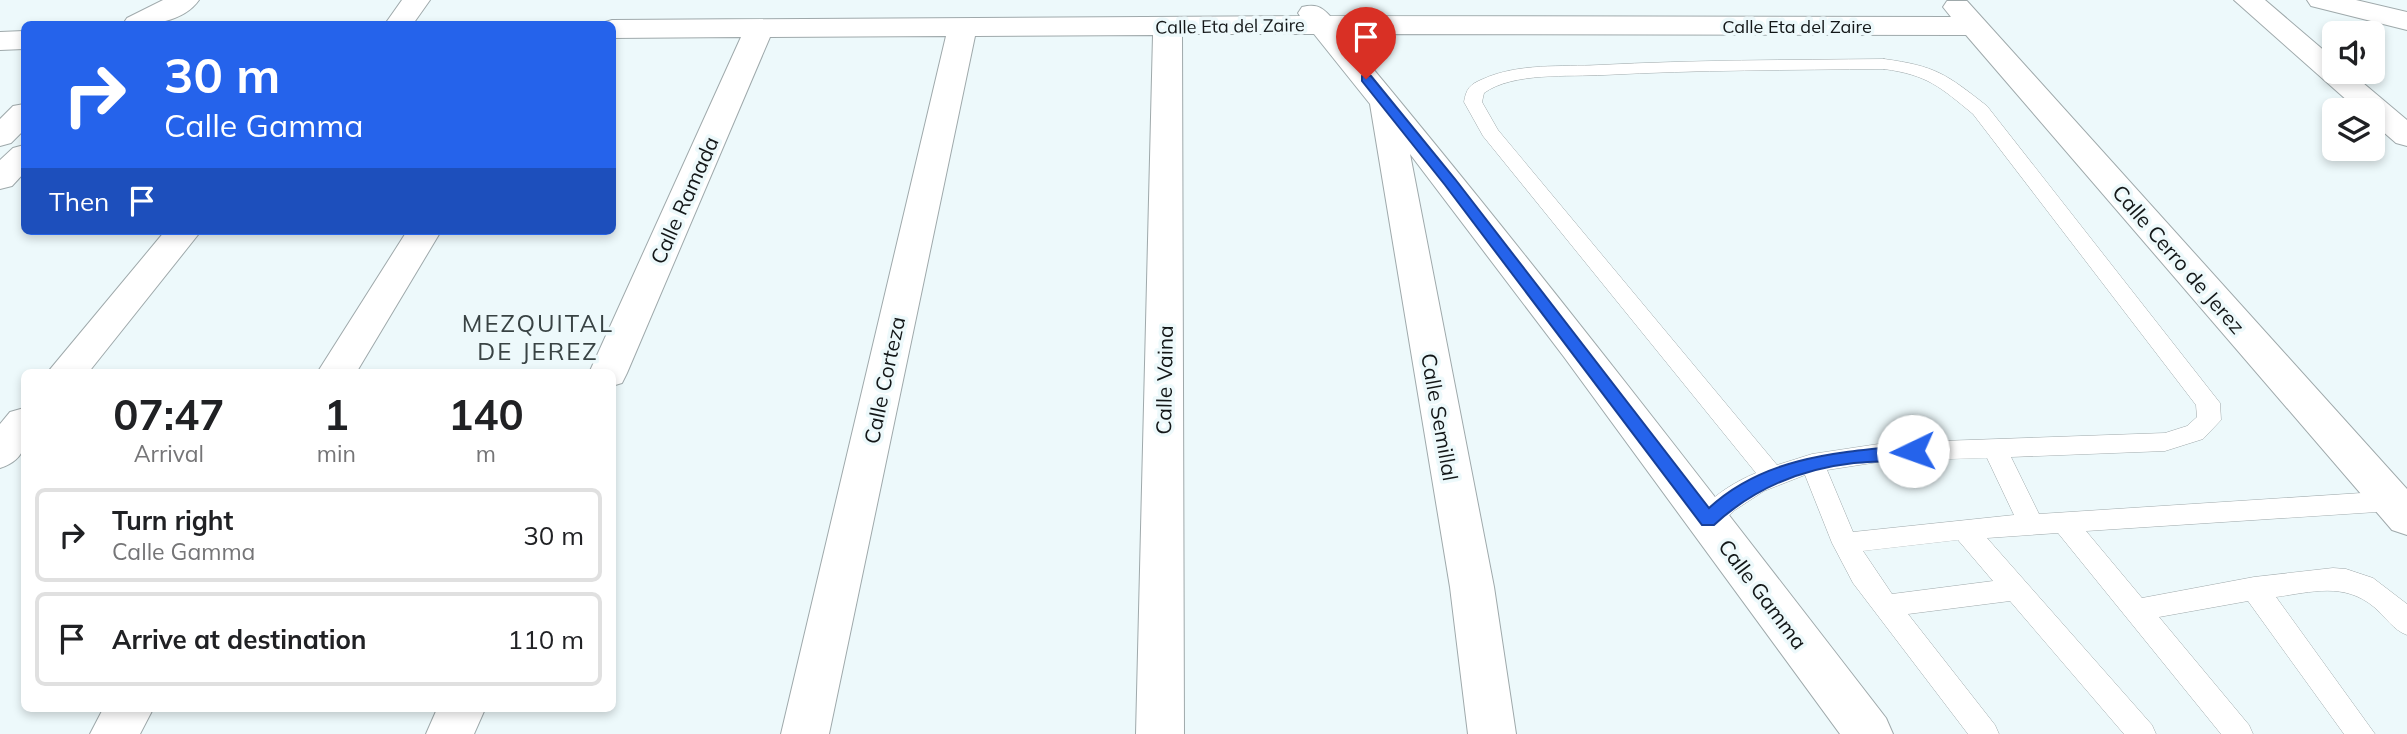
<!DOCTYPE html>
<style>
body{margin:0;font-family:Mulish,sans-serif;background:#f2f2f2;color:#202124;height:100vh;display:flex;flex-direction:column;font-size:26px;white-space:nowrap}
*{box-sizing:border-box;margin:0}
p{font-size:23px;color:#757577}
.icon{flex:none;width:38px;height:38px;fill:none;stroke:currentColor;stroke-width:2;stroke-linecap:round;stroke-linejoin:round}
.map{position:relative;flex:1;overflow:hidden}
.panel{position:absolute;left:21px;top:369px;width:595px;height:343px;display:flex;flex-direction:column;background:#fff;border-radius:10px;box-shadow:0 4px 10px #0003}
.panel>*{flex:none}
.banner{position:absolute;left:21px;top:21px;width:595px;height:214px;border-radius:10px;box-shadow:0 4px 10px #0003;background:#2563eb;color:#fff;overflow:hidden}
.tools{position:absolute;left:2322px;top:21px;display:grid;gap:14px}
.tools a{display:grid;place-items:center;width:63px;height:63px;border-radius:10px;background:#fff;box-shadow:0 4px 10px #0003;font-size:35px}
.pin{position:absolute;display:grid;place-items:center;width:60px;height:60px;color:#fff;margin:-72px -30px;border-radius:50% 50% 50% 0;rotate:-45deg;box-shadow:0 0 7px #0007}
.pin .icon{rotate:45deg}
.me{position:absolute;width:77px;margin:-38px;rotate:267deg;stroke-linejoin:round;filter:drop-shadow(0 0 5px #0008)}
.turn{display:flex;align-items:center;gap:24px;height:147px;padding:0 28px;font-size:32px}
.turn .icon{width:91px;height:91px;stroke-width:2.5}
.turn b{display:block;font-size:49px;line-height:60px}
.then{display:flex;align-items:center;height:66px;padding:0 28px;background:#0003;gap:14px;font-size:26px}
.eta{display:flex;justify-content:space-evenly;align-items:center;height:119px;text-align:center}
.eta b{font-size:42px;font-weight:700;line-height:49px}
ul{padding:0;list-style:none}
li{display:flex;align-items:center;gap:21px;height:94px;margin:0 14px 10px;padding:0 14px;border:4px solid #e0e0e0;border-radius:10px}
li div{flex:1}
li b{display:block;font-size:26px}
li em{font-style:normal}
.map>svg:first-child{display:block}
</style>
<div class="map">
<svg width="2407" height="734" viewBox="0 0 2407 734">
<rect width="100%" height="100%" fill="#edf9fb"/>
<g fill="none" stroke-linecap="round" stroke-linejoin="round">
<g stroke="#9fa9ab" stroke-width="1">
<path id="lane" d="M1884 59C1936 66 1946 74 1987 106L2220 403 2221 420 2203 439 2165 451 2011 457 2039 514 2392 491 2401 494 2404 501 2401 508 2392 511 2086 531 2142 598 2254 577 2333 568 2346 569 2373 578 2407 604V635C2393 630 2386 617 2374 607 2344 582 2312 592 2276 597L2375 734H2344L2248 601 2159 617 2249 725 2253 734H2221L2058 533 1987 538 2152 725 2156 734H2124L2010 601 1908 614 1995 725 1999 734H1968L1853 583 1832 543 1805 475 1764 491 1735 510 1717 527 1708 530 1699 527 1695 520C1706 499 1734 482 1756 473L1483 136 1464 102C1466 89 1470 84 1483 79 1518 63 1562 67 1599 65 1694 60 1789 60 1884 59ZM1884 69C1928 75 1940 87 1973 114L2196 405 2197 417 2187 426 2165 433 1885 443 1812 454 1777 465 1498 130 1482 102 1484 93C1513 72 1569 77 1604 75 1698 70 1791 70 1884 69ZM1987 458 2014 515 1853 532 1827 470 1885 461ZM1958 540 1993 581 1892 594 1863 551Z"/>
</g>
<g stroke="#9fa9ab" stroke-width="2">
<path id="street" d="M163 0H199C183 23 147 26 123 24L127 18Z
M402 0H430L413 24H385Z
M2234 0H2265L2334 59V72H2350L2407 120V146L2396 143 2373 123V110H2358Z
M2307 0H2356L2407 12V30L2311 6Z
M1947 1H1967L2407 489V535L2392 530 1966 35 1344 34C1531 257 1708 488 1886 718L1893 734H1840L1564 357 1410 154 1494 587 1516 734H1468L1450 587 1370 104 1314 34H1182L1184 734H1136L1153 35 975 36 829 734H781L946 36 770 37 627 373 622 383 612 386V373H589L741 37 612 38V24L602 23 612 20 1300 16 1298 13 1302 7C1315 4 1321 6 1330 16L1951 17 1943 7Z
M24 31V49L0 50V32Z
M24 104V130L11 143 0 146V119L13 106Z
M24 145V173L12 186 0 189V160L13 148Z
M165 231H201L88 373H47Z
M407 231H441L356 373H317Z
M24 408C27 435 31 458 0 468V424L10 412Z
M103 709H153L140 734H90Z
M437 709H485L474 734H426Z"/>
</g>
<use href="#lane" fill="#fff" fill-rule="evenodd"/>
<use href="#street" fill="#fff" fill-rule="evenodd"/>
</g>
<path fill="#2563eb" stroke="#184099" stroke-width="2" d="M1366 75 1371 76 1455 179 1709 508C1765 456 1840 452 1913 445L1919 446 1921 451 1919 456C1899 462 1875 461 1854 463 1800 469 1754 488 1714 525H1702L1445 185 1362 81V76Z"/>
<g text-anchor="middle" dominant-baseline="central" stroke-width="7" stroke-linejoin="round" paint-order="stroke">
<g font-size="18" fill="#131718" stroke="#edf9fb">
<text transform="translate(1230 26) rotate(-1)">Calle Eta del Zaire</text>
<text x="1797" y="26">Calle Eta del Zaire</text>
</g>
<g font-size="21" fill="#131718" stroke="#edf9fb">
<text transform="translate(684 200) rotate(-66)">Calle Ramada</text>
<text transform="translate(2179 259) rotate(49)">Calle Cerro de Jerez</text>
<text transform="translate(884 380) rotate(-78)">Calle Corteza</text>
<text transform="translate(1164 380) rotate(-89)">Calle Vaina</text>
<text transform="translate(1440 417) rotate(80)">Calle Semillal</text>
<text transform="translate(1763 594) rotate(53)">Calle Gamma</text>
</g>
<g font-size="24" letter-spacing="2" fill="#394344" stroke="#edf9fb">
<text x="538" y="323">MEZQUITAL<tspan x="538" dy="28">DE JEREZ</tspan></text>
</g>
</g>
</svg>
<div class="tools">
<a><svg class="icon" aria-label="sound" viewBox="0 0 24 24"><path d="M4 9h4l5-4v14l-5-4H4zM17 9q2 3 0 6"/></svg></a>
<a><svg class="icon" aria-label="layers" viewBox="0 0 24 24"><path d="M12 4l9 5-9 5-9-5zM3 14l9 5 9-5"/></svg></a>
</div>
<div class="pin" style="left:1366px;top:79px;background:#d93025"><svg class="icon" aria-label="arrive" viewBox="0 0 24 24"><path d="M6 21V4h12l-3 4 3 4H6"/></svg></div>
<svg class="me" style="left:1913px;top:451px" viewBox="-20 -20 40 40"><circle r="19" fill="#fff"/><path d="M0-13L10 11 0 6-10 11z" fill="#2563eb"/></svg>
<div class="banner">
<div class="turn"><svg class="icon" aria-label="right" viewBox="0 0 24 24"><path d="M7 20v-9h11M14 6l5 5-5 5"/></svg><div><b>30 m</b>Calle Gamma</div></div>
<div class="then">Then<svg class="icon" aria-label="arrive" viewBox="0 0 24 24"><path d="M6 21V4h12l-3 4 3 4H6"/></svg></div>
</div>
<section class="panel">
<div class="eta">
<div><b>07:47</b><p>Arrival</p></div>
<div><b>1</b><p>min</p></div>
<div><b>140</b><p>m</p></div>
</div>
<ul>
<li><svg class="icon" aria-label="right" viewBox="0 0 24 24"><path d="M7 20v-9h11M14 6l5 5-5 5"/></svg><div><b>Turn right</b><p>Calle Gamma</p></div><em>30 m</em></li>
<li><svg class="icon" aria-label="arrive" viewBox="0 0 24 24"><path d="M6 21V4h12l-3 4 3 4H6"/></svg><div><b>Arrive at destination</b></div><em>110 m</em></li>
</ul>
</section>
</div>
